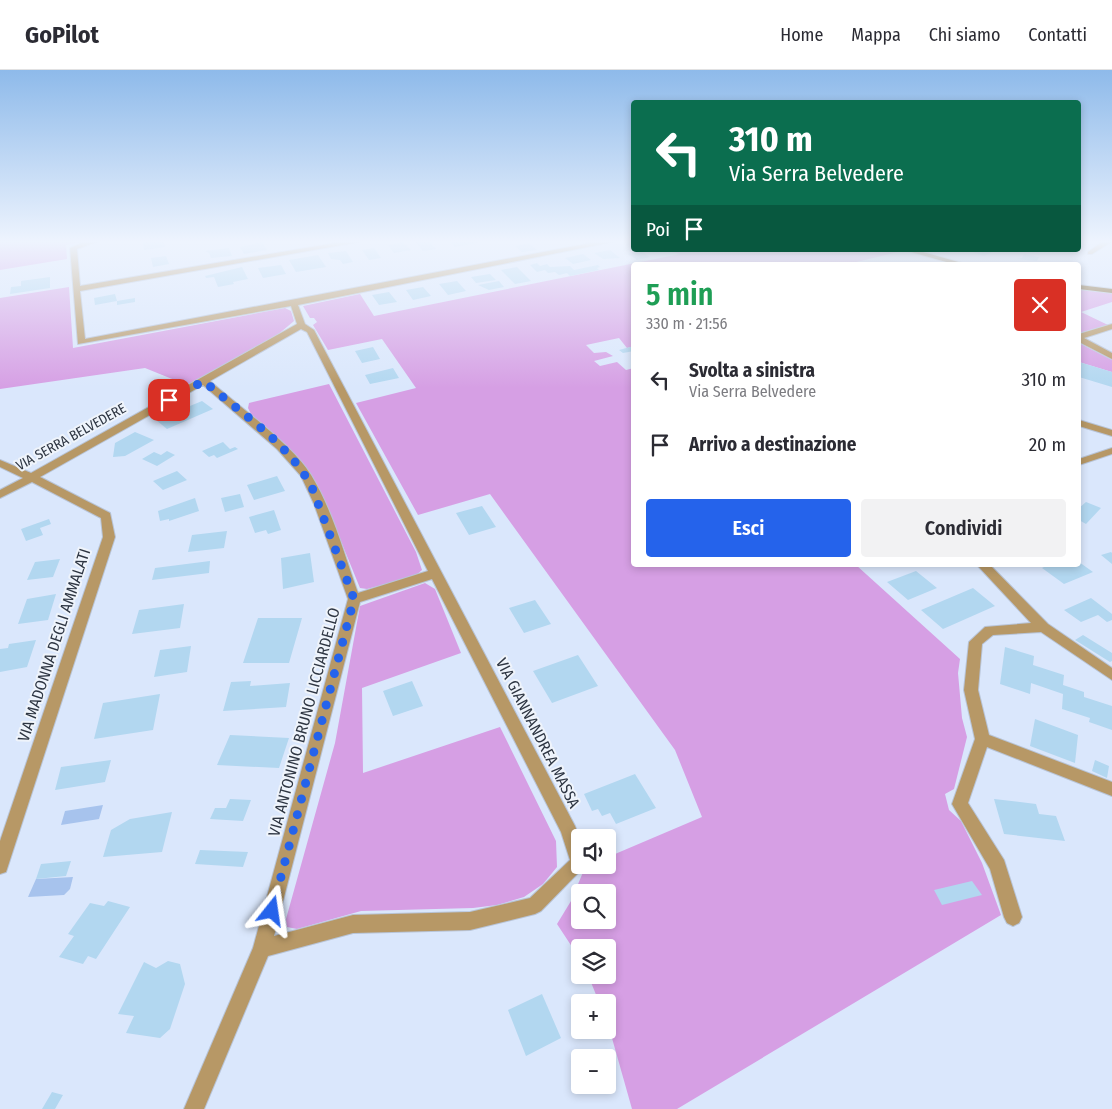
<!DOCTYPE html>
<html lang="it">
<meta charset="utf-8">
<style>
body{margin:0;font-family:"Fira Sans Condensed",sans-serif;background:#f2f2f3;color:#2b2b33;height:100vh;display:flex;flex-direction:column;font-size:19px;white-space:nowrap}
*{box-sizing:border-box;margin:0}
p{font-size:16px;color:#7c7c81}
.icon{flex:none;width:28px;height:28px;fill:none;stroke:currentColor;stroke-width:2;stroke-linecap:round;stroke-linejoin:round}
.map{position:relative;flex:1;overflow:hidden}
.sheet{position:absolute;left:631px;top:192px;width:450px;height:305px;display:flex;flex-direction:column;background:#fff;border-radius:5px;box-shadow:0 2px 8px #0003}
.sheet>*{flex:none}
.banner{position:absolute;left:631px;top:30px;width:450px;height:152px;border-radius:5px;box-shadow:0 2px 8px #0003;background:#0b6e4f;color:#fff;overflow:hidden}
.buttons{position:absolute;left:571px;top:759px;display:grid;gap:10px}
.buttons a{display:grid;place-items:center;width:45px;height:45px;border-radius:5px;background:#fff;box-shadow:0 2px 8px #0003;font-size:25px}
.pin{position:absolute;display:grid;place-items:center;width:42px;height:42px;color:#fff;margin:-21px;border-radius:10px;box-shadow:0 2px 8px #0006}
.me{position:absolute;width:55px;margin:-28px;rotate:15deg;stroke-linejoin:round;filter:drop-shadow(0 0 4px #0008)}
.turn{display:flex;align-items:center;gap:18px;height:105px;padding:0 15px;font-size:22px}
.turn .icon{width:65px;height:65px;stroke-width:2.5}
.turn b{display:block;font-size:35px;line-height:42px}
.then{display:flex;align-items:center;height:48px;padding:0 15px;background:#0003;gap:10px;font-size:19px}
.round{display:grid;place-items:center;flex:none;width:52px;height:52px;border-radius:5px;background:#f2f2f3}
.overview{display:flex;align-items:center;justify-content:space-between;height:85px;padding:0 15px}
h1{font-size:30px;font-weight:600;line-height:38px;color:#1e9e55}
.primary-button{display:flex;gap:10px;margin-top:auto;padding:10px 15px}
.primary-button a{flex:1;height:58px;border-radius:5px;background:#2563eb;color:#fff;font-size:20px;font-weight:600;line-height:58px;text-align:center}
.primary-button a+a{background:#f2f2f3;color:#2b2b33}
ul{padding:0;list-style:none}
li{display:flex;align-items:center;gap:15px;height:65px;padding:0 15px}
li div{flex:1}
li b{display:block;font-size:19px}
li em{font-style:normal}
header{display:flex;align-items:center;gap:30px;box-sizing:border-box;height:70px;padding:0 25px;background:#fff;border-bottom:1px solid #e1e1e2}
header strong{font-size:24px}
nav{display:flex;gap:28px;margin-inline-start:auto;font-size:18px}
.map>svg:first-child{display:block}
</style>
<header>
<strong>GoPilot</strong>
<nav><a>Home</a><a>Mappa</a><a>Chi siamo</a><a>Contatti</a></nav>
</header>
<div class="map">
<svg width="1112" height="1039" viewBox="0 0 1112 1039">
<rect width="100%" height="100%" fill="#dae7fc"/>
<path fill="#d69fe4" fill-rule="evenodd" d="M0 172H81L66 175 67 189 0 200Z
M665 180 902 181 844 195H634V276L627 278 619 268 586 275 594 283 606 282 613 286 594 291 600 296 617 292 626 300 634 298V495H856L960 589 958 603 962 648 967 667 954 719 945 724 949 740 961 751 982 793 1001 845 677 1039H632L608 954V932H599L588 905H608V878H580V889L557 854 571 831 586 795H608V787L702 747 675 680 490 424 418 445 356 333 416 318 382 269 328 280 313 255 317 252 314 248H310L303 236 360 224 374 246 680 184ZM580 822H608V850H580Z
M69 217 73 278 285 238 291 241 294 251 275 267 187 315 145 298 0 319V228Z
M1079 219 1112 223V232L1081 242 1108 255 1079 263Z
M1079 273 1112 290V302L1079 292Z
M329 314 416 482 422 500 415 506 367 519 360 518 325 432 284 375 252 346 248 338 249 333Z
M425 513 435 519 461 583 362 618 363 703 500 657 556 771 557 797 543 814 524 827 497 835 473 838 361 841 297 859 287 857 286 849 335 673 360 536Z"/>
<path fill="#a7c3ed" d="M103 735 99 749 61 755 65 741Z
M73 807 70 819 64 825 28 827 36 809Z"/>
<path fill="#b2d7f0" d="M146 172H164L165 177 144 180 143 173Z
M262 172 267 180 244 184 240 177Z
M403 172 411 180 394 183 388 175Z
M415 172H430L436 179 423 181Z
M450 172H477V173L455 177Z
M529 173 537 180 522 182 515 176Z
M229 178 232 186 211 188 209 183 205 181Z
M374 178 381 188 369 190 362 180Z
M610 180 620 188 603 189 594 183Z
M977 180H988L993 182 984 186 972 182Z
M346 181 353 192 343 194 340 190 331 189 328 183Z
M641 181 650 187 637 190 628 184Z
M583 184 591 190 573 194 565 188Z
M1024 184 1039 187 1037 191 1016 189 1022 188Z
M318 185 326 197 296 202 289 190Z
M166 186 169 194 153 197 151 188Z
M537 193 540 196 547 194 550 197 570 196 574 200 598 195 600 197 597 198 599 200 570 206 567 203 559 205 555 202 548 203 545 200 537 202 530 195Z
M281 195 286 204 263 208 258 198Z
M242 197 248 209 233 212 234 214 218 217 214 207 206 208 205 206Z
M517 197 531 211 515 214 501 200Z
M490 204 496 210 476 213 471 207Z
M50 207V218L10 224 11 217 21 216V211Z
M457 211 466 221 448 225 439 214Z
M499 211 504 217 489 220 478 215Z
M423 217 431 226 413 230 406 220Z
M389 222 397 232 379 235 372 225Z
M115 224 117 231 95 235 94 228Z
M135 228V232L117 235V231Z
M634 276V281L623 283 619 280Z
M373 277 380 289 362 293 355 281Z
M1079 292 1112 302V317L1079 307Z
M393 298 399 308 370 314 365 305Z
M202 331 213 339 167 359 156 350Z
M135 362 154 370 125 386 113 387 115 373Z
M223 372 230 379 235 377 238 379 217 388 214 385 209 387 202 381Z
M167 381 175 385 157 396 142 389 154 382 161 385Z
M177 401 187 410 163 420 153 411Z
M277 406 285 421 254 430 247 415Z
M240 424 244 437 225 442 221 428Z
M195 428 199 441 169 451V449L160 451 158 441Z
M1086 432 1101 438 1086 454 1079 450V438Z
M482 436 496 457 469 465 456 443Z
M274 440 281 460 268 464 266 460 255 463 249 447Z
M49 449 51 454 40 458 43 465 26 471 21 459Z
M227 461 224 478 188 482 192 465Z
M1111 482 1112 483V494L1101 485Z
M310 483 314 512 283 519 281 488Z
M60 489 53 507 27 510 35 492Z
M210 491 209 503 152 510 155 498Z
M1079 492 1093 502 1064 514 1042 498 1048 495H1079Z
M916 501 937 518 908 530 887 512Z
M973 518 995 536 943 559 921 540Z
M56 524 48 550 18 554 27 529Z
M1091 528 1112 544V550L1107 552 1098 545 1081 552 1064 540Z
M535 530 551 554 524 563 509 538Z
M184 534 180 558 132 564 139 540Z
M258 548H302L289 593H243Z
M1083 565 1112 583V591L1110 592 1075 570Z
M36 570 27 597 0 602V579L8 578 9 574Z
M191 576 187 602 154 607 160 580Z
M1005 577 1034 586 1033 595 1064 605 1063 615 1084 622V627L1112 636V660L1089 652 1090 648 1062 639 1063 624 1031 613 1030 624 1000 614Z
M578 585 598 616 552 633 533 601Z
M251 611 250 616 290 613 286 637 223 641 231 612Z
M412 611 423 636 393 646 383 621Z
M160 624 153 660 94 669 103 633Z
M1035 649 1078 665 1075 693 1030 676Z
M230 665 289 668 279 698 217 695Z
M111 690 105 712 55 720 61 697Z
M1095 690 1109 696 1107 708 1092 701Z
M635 704 656 738 616 754 610 743 602 746 598 739 592 741 584 724Z
M230 729 251 730 243 751 210 749 215 738H226Z
M994 729 1036 734 1039 744 1056 746 1065 771 1004 764Z
M172 742 162 782 103 787 111 760 130 749Z
M200 780 248 782 243 797 195 794Z
M71 791 66 806 36 809 41 794Z
M972 811 982 825 942 835 934 820Z
M108 831 130 837 96 889 88 886 83 894 59 887 74 866 68 864 90 833 104 836Z
M168 891 180 894 185 914 170 959 160 968 126 963 134 946 118 944 144 892 156 898Z
M542 924 561 968 526 986 508 940Z
M52 1022 63 1025 55 1039H42Z"/>
<g fill="none" stroke-linecap="round" stroke-linejoin="round">
<g stroke="#b8c4d7" stroke-width="2">
<path id="minor" d="M84 172H96L77 179 80 216 341 172H359L80 221 85 269 596 172H612L298 235 305 254 314 260 575 756 580 769V795H586L541 841 535 844 470 860 353 863 268 886 204 1039H184L253 878 348 529 314 434 301 406 277 379 203 315 40 407 110 443 115 467 8 796 6 802 0 804V771L103 467 101 448 32 412 0 428V420L23 408 0 397V390L31 403 297 254 291 236 78 274 70 178ZM301 259 307 262 428 501 358 523C344 484 333 441 311 405 293 375 238 336 210 311ZM432 509 561 762 570 790 530 828 470 842 353 845 274 866 360 532Z
M1102 172H1111L1092 184H1088V182Z
M1112 254V259L1084 268 1112 283V289L1079 272V264Z
M1079 350 1112 360V366L1079 356Z
M1112 378V384L1079 395V389Z
M977 495H990L1048 554 1112 598V610L1041 562 993 565 982 574 978 620 989 665 1112 712V726L987 677 968 733 1004 790 1022 847 1019 853 1013 856 1007 853 1004 847 990 799 952 734 975 669 964 620 969 572 985 557 1031 553Z"/>
</g>
<g stroke="#b8c4d7" stroke-width="2">
<path id="major" d="M904 180H916L969 195H957Z
M1079 215 1112 219V223L1079 219Z"/>
</g>
<use href="#minor" fill="#b79866" fill-rule="evenodd"/>
<use href="#major" fill="#7b5b20" fill-rule="evenodd"/>
</g>
<linearGradient id="sky" x2="0" y2="1"><stop stop-color="#8ebaea"/><stop offset="0.54" stop-color="#eef4fe"/><stop offset="1" stop-color="#eef4fe" stop-opacity="0"/></linearGradient>
<rect width="1112" height="318" fill="url(#sky)"/>
<g fill="none" stroke-linecap="round" stroke-linejoin="round">
<path stroke="#2563eb" stroke-width="9" stroke-dasharray="0 16.2" d="M169 330 204 311C241 344 291 374 313 420L354 529 272 841"/>
</g>
<g text-anchor="middle" dominant-baseline="central" stroke-width="4" stroke-linejoin="round" paint-order="stroke">
<g font-size="14" fill="#2e3643" stroke="#eff4fb">
<text transform="translate(71 367) rotate(-29)">VIA SERRA BELVEDERE</text>
</g>
<g font-size="16" fill="#2e3643" stroke="#eff4fb">
<text transform="translate(54 575) rotate(-72)">VIA MADONNA DEGLI AMMALATI</text>
<text transform="translate(304 652) rotate(-75)">VIA ANTONINO BRUNO LICCIARDELLO</text>
<text transform="translate(538 663) rotate(63)">VIA GIANNANDREA MASSA</text>
</g>
</g>
</svg>
<div class="buttons">
<a><svg class="icon" aria-label="sound" viewBox="0 0 24 24"><path d="M4 9h4l5-4v14l-5-4H4zM17 9q2 3 0 6"/></svg></a>
<a><svg class="icon" aria-label="search" viewBox="0 0 24 24"><circle cx="10" cy="10" r="6"/><path d="M15 15l6 6"/></svg></a>
<a><svg class="icon" aria-label="layers" viewBox="0 0 24 24"><path d="M12 4l9 5-9 5-9-5zM3 14l9 5 9-5"/></svg></a>
<a>+</a>
<a>−</a>
</div>
<div class="pin" style="left:169px;top:330px;background:#d93025"><svg class="icon" aria-label="arrive" viewBox="0 0 24 24"><path d="M6 21V4h12l-3 4 3 4H6"/></svg></div>
<svg class="me" style="left:272px;top:841px" viewBox="-20 -20 40 40"><path d="M0-17L14 15 0 8-14 15z" fill="#2563eb" stroke="#fff" stroke-width="4"/></svg>
<div class="banner">
<div class="turn"><svg class="icon" aria-label="left" viewBox="0 0 24 24"><path d="M17 20v-9H6M10 6l-5 5 5 5"/></svg><div><b>310 m</b>Via Serra Belvedere</div></div>
<div class="then">Poi<svg class="icon" aria-label="arrive" viewBox="0 0 24 24"><path d="M6 21V4h12l-3 4 3 4H6"/></svg></div>
</div>
<section class="sheet">
<div class="overview"><div><h1>5 min</h1><p>330 m · 21:56</p></div><a class="round" style="background:#d93025;color:#fff"><svg class="icon" aria-label="close" viewBox="0 0 24 24"><path d="M6 6l12 12M18 6L6 18"/></svg></a></div>
<ul>
<li><svg class="icon" aria-label="left" viewBox="0 0 24 24"><path d="M17 20v-9H6M10 6l-5 5 5 5"/></svg><div><b>Svolta a sinistra</b><p>Via Serra Belvedere</p></div><em>310 m</em></li>
<li><svg class="icon" aria-label="arrive" viewBox="0 0 24 24"><path d="M6 21V4h12l-3 4 3 4H6"/></svg><div><b>Arrivo a destinazione</b></div><em>20 m</em></li>
</ul>
<div class="primary-button"><a>Esci</a><a>Condividi</a></div>
</section>
</div>
